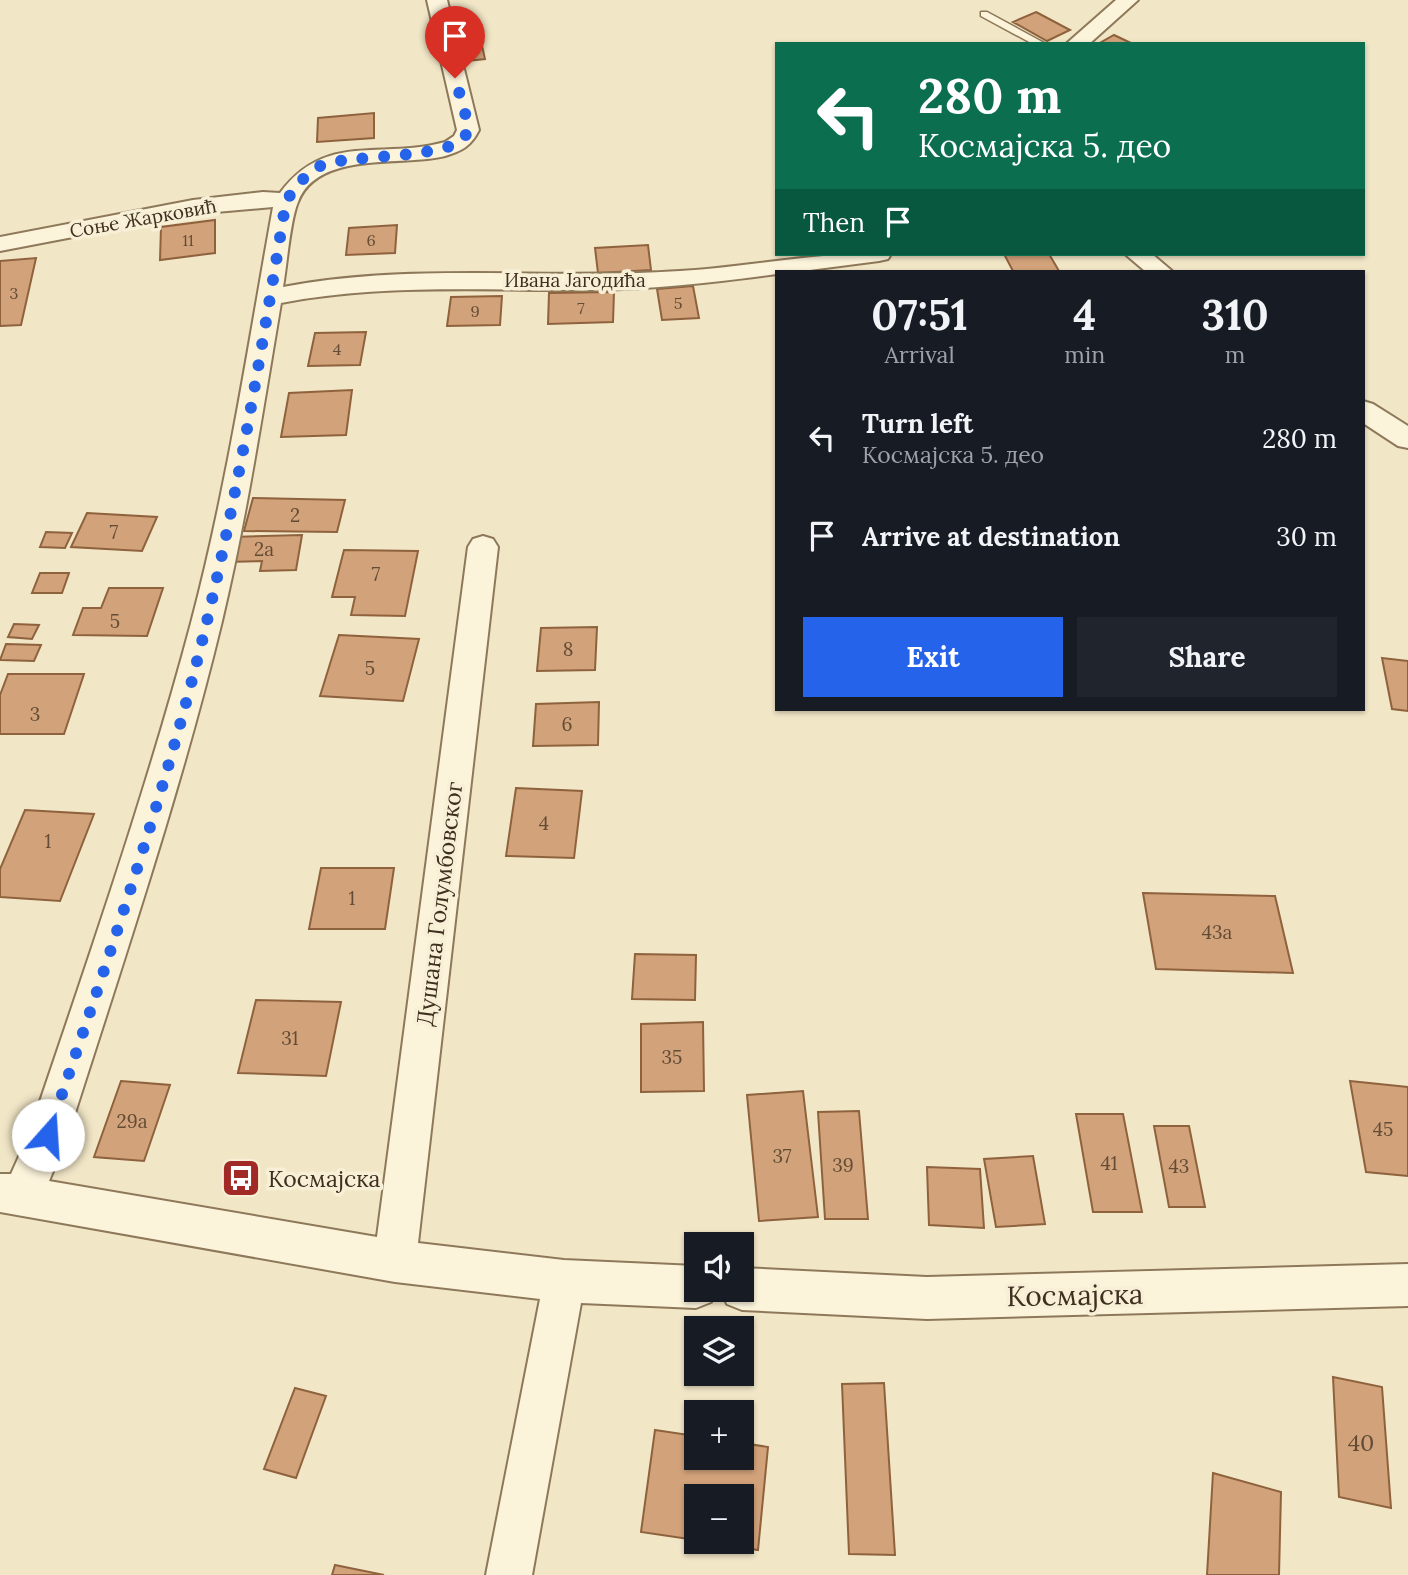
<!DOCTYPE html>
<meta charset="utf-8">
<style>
body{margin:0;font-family:Lora,serif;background:#20242c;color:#f1f3f6;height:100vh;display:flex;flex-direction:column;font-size:26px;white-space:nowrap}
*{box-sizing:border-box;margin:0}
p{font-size:23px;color:#9ea1a6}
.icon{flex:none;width:38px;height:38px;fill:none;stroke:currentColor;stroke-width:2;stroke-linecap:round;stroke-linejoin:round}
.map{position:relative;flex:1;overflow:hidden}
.details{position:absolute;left:775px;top:270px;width:590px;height:441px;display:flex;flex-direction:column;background:#171b24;border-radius:0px;box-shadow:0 2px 5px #0004}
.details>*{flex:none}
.top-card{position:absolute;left:775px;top:42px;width:590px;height:214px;border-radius:0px;box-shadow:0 2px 5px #0004;background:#0b6e4f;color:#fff;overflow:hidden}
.buttons{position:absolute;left:684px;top:1232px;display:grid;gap:14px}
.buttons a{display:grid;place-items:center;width:70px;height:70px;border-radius:0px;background:#171b24;box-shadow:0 2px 5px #0004;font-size:35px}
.pin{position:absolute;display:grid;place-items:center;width:60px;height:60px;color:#fff;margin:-72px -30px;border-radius:50% 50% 50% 0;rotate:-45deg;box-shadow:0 0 7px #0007}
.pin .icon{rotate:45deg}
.me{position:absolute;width:77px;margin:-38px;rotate:19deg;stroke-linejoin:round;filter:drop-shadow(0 0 5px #0008)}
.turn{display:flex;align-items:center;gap:24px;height:147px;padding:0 28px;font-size:32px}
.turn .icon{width:91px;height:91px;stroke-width:2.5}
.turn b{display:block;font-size:49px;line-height:60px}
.then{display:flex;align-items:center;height:66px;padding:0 28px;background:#0003;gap:14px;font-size:26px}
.eta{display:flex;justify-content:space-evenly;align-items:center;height:119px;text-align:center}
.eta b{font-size:42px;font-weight:800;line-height:49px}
.primary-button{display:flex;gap:14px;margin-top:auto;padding:14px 28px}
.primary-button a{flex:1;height:80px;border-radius:0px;background:#2563eb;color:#fff;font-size:28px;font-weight:800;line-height:80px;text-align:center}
.primary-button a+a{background:#20242c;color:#f1f3f6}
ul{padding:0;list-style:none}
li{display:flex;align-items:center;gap:21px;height:98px;padding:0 28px}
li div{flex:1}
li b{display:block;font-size:26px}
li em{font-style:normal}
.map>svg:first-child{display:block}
</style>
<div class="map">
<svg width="1408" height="1575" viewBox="0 0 1408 1575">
<rect width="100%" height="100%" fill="#f1e6c6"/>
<path fill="#d2a27a" stroke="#8f623e" stroke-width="2" d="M1036 12 1070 30 1047 41 1013 22Z
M1114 35 1133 44H1098Z
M481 41 485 59 457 62 453 44Z
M374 113V138L317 142 318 118Z
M215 220V253L160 260 161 227Z
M397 225 395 253 346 255 349 228Z
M648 245 651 270 598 273 595 248Z
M1004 254H1049L1059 271H1013Z
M36 258 21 325 0 326V261Z
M693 286 699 318 662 320 657 289Z
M614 292 613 322 548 324 549 293Z
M502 296 500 325 447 326 451 297Z
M366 332 360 365 308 366 315 333Z
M352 390 346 435 281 437 289 393Z
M253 498 345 500 337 532 244 531Z
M87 513 157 517 142 551 71 547Z
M46 532 72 533 65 548 40 547Z
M302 535 296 570 260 571 262 561 226 562 231 537Z
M344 550 418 551 405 616 351 615 355 597H332Z
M40 573H69L62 593H32Z
M109 588H163L147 636 73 635 83 608H101Z
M14 624 39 625 32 639 8 637Z
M597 627 595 670 537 671 541 628Z
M339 635 419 639 403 701 320 696Z
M6 644 41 645 34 661 0 660Z
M1382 658 1408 661V711L1392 709Z
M8 674H84L64 734H0V695Z
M599 702 598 745 533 746 536 704Z
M516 788 582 791 574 858 506 856Z
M25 810 94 814 60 901 0 897V869Z
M321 868H394L385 929H309Z
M1143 893 1275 896 1293 973 1156 969Z
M635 954 696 955 695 1000 632 999Z
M256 1000 341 1002 326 1076 238 1073Z
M703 1022 704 1091 641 1092V1024Z
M121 1081 170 1085 144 1161 94 1157Z
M1350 1081 1408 1087V1176L1366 1172Z
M803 1091 818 1217 759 1221 747 1095Z
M859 1111 868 1219H825L818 1112Z
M1076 1114H1123L1142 1212H1093Z
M1154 1126H1189L1205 1207H1169Z
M1033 1156 1045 1224 996 1227 984 1159Z
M927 1167 980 1169 984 1228 929 1225Z
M1333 1377 1382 1387 1391 1508 1339 1497Z
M884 1383 895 1555 849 1554 842 1384Z
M295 1388 326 1396 296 1478 264 1469Z
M655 1430 696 1436V1458H742V1443L768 1447 758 1550 706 1542H742V1496H696V1540L641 1532Z
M1213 1473 1281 1492 1279 1575H1207Z
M335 1565 384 1575H332Z"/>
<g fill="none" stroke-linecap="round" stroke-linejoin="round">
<g stroke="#8e785a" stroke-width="3">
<path id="service" d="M981 12H987L1046 44H1033L981 16Z"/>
</g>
<g stroke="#8e785a" stroke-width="4">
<path id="minor" d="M427 0H447L479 130C471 146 462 151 445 156 402 167 318 150 298 202 290 220 287 265 283 287 414 262 548 280 680 271 751 267 820 251 891 254L888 259 879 261 802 271H777V274C716 282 657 289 596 290 491 291 384 283 281 303 263 409 247 516 222 621 180 795 122 965 68 1135L49 1181 377 1237 468 547 473 539 483 536 493 539 498 547 418 1243 564 1260 696 1266V1290H716L711 1302 696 1308 581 1303 532 1575H486L540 1299 395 1282 0 1212V1174H11L29 1134C86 965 145 796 191 623 227 487 248 346 273 207L193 214 0 251V237L193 200 263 192 280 193C326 131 381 160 445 142L454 136 457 130Z
M1116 0H1138L1089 44H1066Z
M1125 254H1152L1172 271H1145Z
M1363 401 1373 404 1408 426V448L1398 446 1363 423Z
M1408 1264V1306L927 1319 742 1310 727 1304 721 1290H742V1268L927 1277Z"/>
</g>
<use href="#service" fill="#fbf3da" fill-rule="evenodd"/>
<use href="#minor" fill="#fbf3da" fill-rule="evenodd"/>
</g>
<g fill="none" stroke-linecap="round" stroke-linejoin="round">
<path stroke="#2563eb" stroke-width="12" stroke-dasharray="0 21.6" d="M48 1135C106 966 165 795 207 621 240 482 263 341 286 201 296 187 305 174 320 166 347 153 463 161 467 131 469 119 458 91 455 78"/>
</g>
<defs>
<g id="bus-square" transform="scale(2.0125)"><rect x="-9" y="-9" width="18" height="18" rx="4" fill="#a12a26" stroke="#f8f0d6"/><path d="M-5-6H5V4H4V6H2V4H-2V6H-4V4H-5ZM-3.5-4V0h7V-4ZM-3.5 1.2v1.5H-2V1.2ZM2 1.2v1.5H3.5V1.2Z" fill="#fff"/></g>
</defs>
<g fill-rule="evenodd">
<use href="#bus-square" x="241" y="1178"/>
</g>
<g text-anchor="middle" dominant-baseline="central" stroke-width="7" stroke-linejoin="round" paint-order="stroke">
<g font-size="16" fill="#634c36">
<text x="188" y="240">11</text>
<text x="371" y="240">6</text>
<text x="14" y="293">3</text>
<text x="678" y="303">5</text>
<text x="581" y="308">7</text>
<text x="475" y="311">9</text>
<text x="337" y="349">4</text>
</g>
<g font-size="19" fill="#3e2f1f" stroke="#f8f0d6">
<text transform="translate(143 218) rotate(-10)">Соње Жарковић</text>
<text x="575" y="280">Ивана Јагодића</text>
</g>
<g font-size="19" fill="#634c36">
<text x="295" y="515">2</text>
<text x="114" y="532">7</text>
<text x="264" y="549">2a</text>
<text x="376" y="574">7</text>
<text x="115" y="621">5</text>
<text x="568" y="649">8</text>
<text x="370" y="668">5</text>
<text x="35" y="714">3</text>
<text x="567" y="724">6</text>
<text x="544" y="823">4</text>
<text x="48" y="841">1</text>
<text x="352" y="898">1</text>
<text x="1217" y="932">43a</text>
<text x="290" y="1038">31</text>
<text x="672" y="1057">35</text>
<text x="132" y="1121">29a</text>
<text x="1383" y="1129">45</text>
<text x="782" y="1156">37</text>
<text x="1109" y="1163">41</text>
<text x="843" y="1165">39</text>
<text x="1179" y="1166">43</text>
</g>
<g font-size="23" fill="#3e2f1f" stroke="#f8f0d6">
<text transform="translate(439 904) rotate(-83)">Душана Голумбовског</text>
</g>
<g font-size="23" fill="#3e2f1f" stroke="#f8f0d6" text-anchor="start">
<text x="268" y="1178">Космајска</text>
</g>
<g font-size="23" fill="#634c36">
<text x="1361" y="1442">40</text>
</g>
<g font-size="28" fill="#3e2f1f" stroke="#f8f0d6">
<text transform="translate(1075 1295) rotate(-1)">Космајска</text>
</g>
</g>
</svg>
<div class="buttons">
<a><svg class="icon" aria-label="sound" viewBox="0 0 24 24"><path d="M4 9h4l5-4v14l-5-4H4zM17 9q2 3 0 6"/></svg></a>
<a><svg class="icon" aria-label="layers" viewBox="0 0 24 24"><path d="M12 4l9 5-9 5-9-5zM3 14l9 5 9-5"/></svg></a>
<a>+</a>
<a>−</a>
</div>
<div class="pin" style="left:455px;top:78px;background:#d93025"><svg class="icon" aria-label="arrive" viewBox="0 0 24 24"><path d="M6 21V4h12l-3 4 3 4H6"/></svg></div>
<svg class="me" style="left:48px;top:1135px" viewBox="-20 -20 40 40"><circle r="19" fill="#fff"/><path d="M0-13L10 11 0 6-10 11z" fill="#2563eb"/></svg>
<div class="top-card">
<div class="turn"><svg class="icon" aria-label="left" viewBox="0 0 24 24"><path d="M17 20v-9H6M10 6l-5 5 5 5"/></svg><div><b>280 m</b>Космајска 5. део</div></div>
<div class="then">Then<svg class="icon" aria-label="arrive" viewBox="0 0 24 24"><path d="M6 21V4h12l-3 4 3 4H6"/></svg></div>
</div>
<section class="details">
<div class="eta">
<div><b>07:51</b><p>Arrival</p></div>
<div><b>4</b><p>min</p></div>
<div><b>310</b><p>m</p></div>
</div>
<ul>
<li><svg class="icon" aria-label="left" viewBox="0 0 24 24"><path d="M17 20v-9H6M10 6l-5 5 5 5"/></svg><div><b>Turn left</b><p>Космајска 5. део</p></div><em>280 m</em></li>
<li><svg class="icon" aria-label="arrive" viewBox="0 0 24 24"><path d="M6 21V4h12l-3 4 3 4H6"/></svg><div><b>Arrive at destination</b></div><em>30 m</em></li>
</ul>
<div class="primary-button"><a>Exit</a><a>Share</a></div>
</section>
</div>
